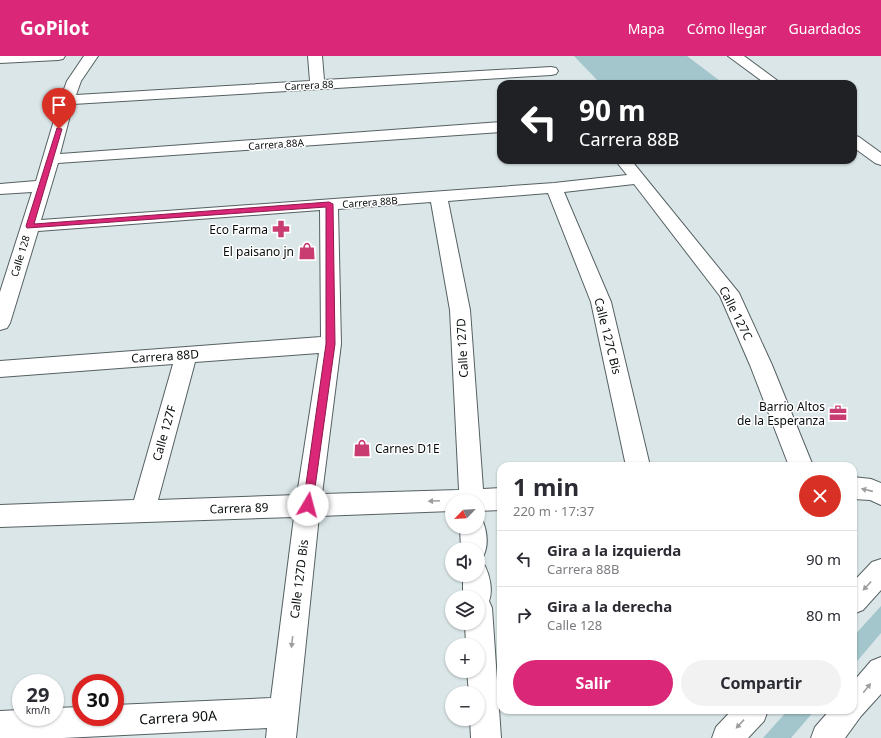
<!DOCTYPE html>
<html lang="es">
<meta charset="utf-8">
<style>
body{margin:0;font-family:"Noto Sans",sans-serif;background:#f2f2f3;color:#2b2b33;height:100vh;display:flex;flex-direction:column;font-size:15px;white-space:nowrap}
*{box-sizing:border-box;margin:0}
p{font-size:13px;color:#7c7c81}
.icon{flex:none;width:22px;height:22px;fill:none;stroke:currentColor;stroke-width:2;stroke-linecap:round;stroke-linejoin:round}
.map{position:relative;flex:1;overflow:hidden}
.panel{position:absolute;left:497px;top:406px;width:360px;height:252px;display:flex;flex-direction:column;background:#fff;border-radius:12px;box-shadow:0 1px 3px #0004}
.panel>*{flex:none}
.guide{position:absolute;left:497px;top:24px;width:360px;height:84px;border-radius:12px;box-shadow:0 1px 3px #0004;background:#202124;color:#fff;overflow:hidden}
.needle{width:26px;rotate:245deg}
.buttons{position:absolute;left:445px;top:438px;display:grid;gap:8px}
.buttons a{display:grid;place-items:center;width:40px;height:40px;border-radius:50%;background:#fff;box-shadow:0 1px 3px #0004;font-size:20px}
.speed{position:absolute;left:12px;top:618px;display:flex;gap:8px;font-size:20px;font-weight:700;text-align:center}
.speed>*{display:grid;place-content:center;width:52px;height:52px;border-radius:50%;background:#fff;box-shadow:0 1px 3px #0004;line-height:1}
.speed small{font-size:10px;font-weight:400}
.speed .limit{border:6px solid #d22;background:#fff;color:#111}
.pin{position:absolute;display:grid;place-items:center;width:34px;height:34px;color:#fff;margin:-41px -17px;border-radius:50% 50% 50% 0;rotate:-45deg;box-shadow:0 0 4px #0007}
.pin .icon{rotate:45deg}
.me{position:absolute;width:44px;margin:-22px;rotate:8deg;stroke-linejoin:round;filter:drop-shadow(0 0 3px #0008)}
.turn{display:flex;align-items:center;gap:14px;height:84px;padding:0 16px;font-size:18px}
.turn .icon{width:52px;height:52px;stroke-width:2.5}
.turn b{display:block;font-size:28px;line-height:34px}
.round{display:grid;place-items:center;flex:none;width:42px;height:42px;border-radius:21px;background:#f2f2f3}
.summary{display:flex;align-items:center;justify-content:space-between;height:68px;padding:0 16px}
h1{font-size:24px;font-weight:700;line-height:30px}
.button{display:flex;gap:8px;margin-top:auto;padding:8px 16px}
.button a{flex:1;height:46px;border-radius:24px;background:#db2777;color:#fff;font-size:16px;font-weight:700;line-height:46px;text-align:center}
.button a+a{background:#f2f2f3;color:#2b2b33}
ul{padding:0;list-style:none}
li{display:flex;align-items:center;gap:12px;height:56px;padding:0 16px;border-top:1px solid #e1e1e2}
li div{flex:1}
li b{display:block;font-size:15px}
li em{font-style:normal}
header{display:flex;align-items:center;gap:24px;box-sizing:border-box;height:56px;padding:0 20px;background:#db2777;color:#fff}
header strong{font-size:19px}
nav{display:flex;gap:22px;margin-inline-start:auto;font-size:14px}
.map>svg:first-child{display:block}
</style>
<header>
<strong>GoPilot</strong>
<nav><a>Mapa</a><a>Cómo llegar</a><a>Guardados</a></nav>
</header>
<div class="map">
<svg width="881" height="682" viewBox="0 0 881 682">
<rect width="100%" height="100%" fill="#dae6e8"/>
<path fill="#a3c5cc" d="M574 0H687L724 28H601Z
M881 550V577L853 610V581Z
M788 654H815L791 682H763Z"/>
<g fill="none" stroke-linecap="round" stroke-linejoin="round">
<g stroke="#566062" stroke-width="2">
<path id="street" d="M0 0H65L63 3 58 4 0 7Z
M84 0H98L81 25 76 39 310 25 308 0H322L324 24 551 11 556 12 558 15 556 18 551 19 73 48 60 98 501 66V76L58 107 41 164 554 127 627 119 615 104H631L739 237 772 309 813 410H789L750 309 720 240 634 128 564 136 611 246 650 410H626L591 246 548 137 448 145 470 254 483 433 501 432V454L478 455V445H452V455L319 460 296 682H266L267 672 63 682H0V655L21 654V661H55V652L81 651V661H115V649L271 642 294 461 0 471V449L134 444 173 308 0 321V305L321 281 320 154 38 175 10 267 7 272 0 274V236L32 136 0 138V128L36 125 60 44 67 25ZM431 146 450 254 459 434 322 438 341 288 338 153ZM319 297 297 439 158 444 195 306Z
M728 0H744L782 28H766Z
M853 79 859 81 881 97V109L875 107 853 91Z
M853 421 871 423 881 427V449L870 444 853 443Z
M478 461 482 463C487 475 489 489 483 501L478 503V493H461L460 471H478Z
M478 507 485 510C490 520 493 535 489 545L492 552 501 682H471L470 663H478V637H469L467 615H478V589H466L465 567H478V541H463V519H478Z"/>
</g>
<g stroke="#566062" stroke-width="2">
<path id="primary" d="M881 503V534L863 554 853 558V526L872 506Z
M881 601V638L861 660 845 682H811L815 671 830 654H853V626L871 605Z
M732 654H768L764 665 748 682H712L716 671Z"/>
</g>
<use href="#street" fill="#fff" fill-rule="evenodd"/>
<use href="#primary" fill="#fff" fill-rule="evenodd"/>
</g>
<defs><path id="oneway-solid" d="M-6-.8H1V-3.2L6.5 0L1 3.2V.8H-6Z"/></defs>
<g fill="#9d9e9f">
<use href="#oneway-solid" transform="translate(867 434) rotate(-167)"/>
<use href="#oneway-solid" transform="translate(434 445) rotate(178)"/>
<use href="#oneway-solid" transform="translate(867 530) rotate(133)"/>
<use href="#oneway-solid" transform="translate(292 586) rotate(97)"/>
<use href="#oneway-solid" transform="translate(867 632) rotate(-51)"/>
<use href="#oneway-solid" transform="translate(740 668) rotate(133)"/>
</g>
<path fill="#db2777" stroke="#8e194d" d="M57 72 62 73 34 168 329 146 333 148 335 288 312 453 308 454 304 453 303 449 326 288V151L27 172 26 170Z"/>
<defs>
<g id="pharmacy-bare" transform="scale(1.38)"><path d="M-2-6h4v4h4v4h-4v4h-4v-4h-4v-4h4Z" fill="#c83c71" stroke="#fff" stroke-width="2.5" paint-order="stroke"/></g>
<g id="shop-bare" transform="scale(1.38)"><path d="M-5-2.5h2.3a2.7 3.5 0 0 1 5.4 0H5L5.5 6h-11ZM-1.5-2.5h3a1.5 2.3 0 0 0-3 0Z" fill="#c83c71" stroke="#fff" stroke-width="2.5" paint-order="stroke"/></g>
<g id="office-bare" transform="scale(1.38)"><path d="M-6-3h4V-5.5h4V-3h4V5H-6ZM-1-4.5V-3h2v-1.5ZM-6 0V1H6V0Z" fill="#c83c71" stroke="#fff" stroke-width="2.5" paint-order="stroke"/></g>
</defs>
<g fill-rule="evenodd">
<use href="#pharmacy-bare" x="281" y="173"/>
<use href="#shop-bare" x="307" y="195"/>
<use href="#office-bare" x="838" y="357"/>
<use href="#shop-bare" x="362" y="392"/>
</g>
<g text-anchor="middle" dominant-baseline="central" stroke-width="3" stroke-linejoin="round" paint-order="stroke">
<g font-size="10" fill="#090d0e" stroke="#fff">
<text transform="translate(309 29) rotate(-3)">Carrera 88</text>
<text transform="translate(276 88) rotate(-4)">Carrera 88A</text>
<text transform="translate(370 146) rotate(-4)">Carrera 88B</text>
<text transform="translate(20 200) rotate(-73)">Calle 128</text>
</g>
<g font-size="12" fill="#090d0e" stroke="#fff" text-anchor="end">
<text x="268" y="173">Eco Farma</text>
<text x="294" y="195">El paisano jn</text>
<text x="825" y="350">Barrio Altos<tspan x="825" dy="14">de la Esperanza</tspan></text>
<text x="375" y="392" text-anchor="start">Carnes D1E</text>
</g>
<g font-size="12" fill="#090d0e" stroke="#fff">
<text transform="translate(736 257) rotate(63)">Calle 127C</text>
<text transform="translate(608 280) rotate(76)">Calle 127C Bis</text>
<text transform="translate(462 292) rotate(-93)">Calle 127D</text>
<text transform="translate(165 300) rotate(-4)">Carrera 88D</text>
<text transform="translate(164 377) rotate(-74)">Calle 127F</text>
<text transform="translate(239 452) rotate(-2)">Carrera 89</text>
<text transform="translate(299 523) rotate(-83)">Calle 127D Bis</text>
</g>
<g font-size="14" fill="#090d0e" stroke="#fff">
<text transform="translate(178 661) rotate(-3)">Carrera 90A</text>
</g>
</g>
</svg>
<div class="buttons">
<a><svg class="needle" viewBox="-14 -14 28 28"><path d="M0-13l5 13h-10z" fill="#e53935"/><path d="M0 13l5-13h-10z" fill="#7c7c81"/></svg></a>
<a><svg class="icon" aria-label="sound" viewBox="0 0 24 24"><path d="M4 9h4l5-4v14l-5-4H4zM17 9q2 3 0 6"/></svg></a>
<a><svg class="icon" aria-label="layers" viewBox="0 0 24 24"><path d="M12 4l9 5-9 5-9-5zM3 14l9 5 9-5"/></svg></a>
<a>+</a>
<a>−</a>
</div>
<div class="speed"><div>29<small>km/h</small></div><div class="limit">30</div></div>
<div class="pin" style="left:59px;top:73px;background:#d93025"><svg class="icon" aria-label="arrive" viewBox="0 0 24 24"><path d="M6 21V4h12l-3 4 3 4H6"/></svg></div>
<svg class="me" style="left:308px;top:449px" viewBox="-20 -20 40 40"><circle r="19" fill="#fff"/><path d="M0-13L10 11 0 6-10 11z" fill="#db2777"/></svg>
<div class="guide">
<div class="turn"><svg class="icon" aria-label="left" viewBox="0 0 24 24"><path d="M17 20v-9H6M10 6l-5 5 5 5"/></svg><div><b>90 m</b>Carrera 88B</div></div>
</div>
<section class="panel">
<div class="summary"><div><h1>1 min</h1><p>220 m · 17:37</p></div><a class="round" style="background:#d93025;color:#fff"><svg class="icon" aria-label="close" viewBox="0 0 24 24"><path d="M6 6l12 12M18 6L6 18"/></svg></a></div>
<ul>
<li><svg class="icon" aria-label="left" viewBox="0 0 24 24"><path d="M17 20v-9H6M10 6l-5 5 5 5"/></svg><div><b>Gira a la izquierda</b><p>Carrera 88B</p></div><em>90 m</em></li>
<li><svg class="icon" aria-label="right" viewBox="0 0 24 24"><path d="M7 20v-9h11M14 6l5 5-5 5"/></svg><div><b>Gira a la derecha</b><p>Calle 128</p></div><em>80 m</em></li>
</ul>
<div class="button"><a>Salir</a><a>Compartir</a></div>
</section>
</div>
